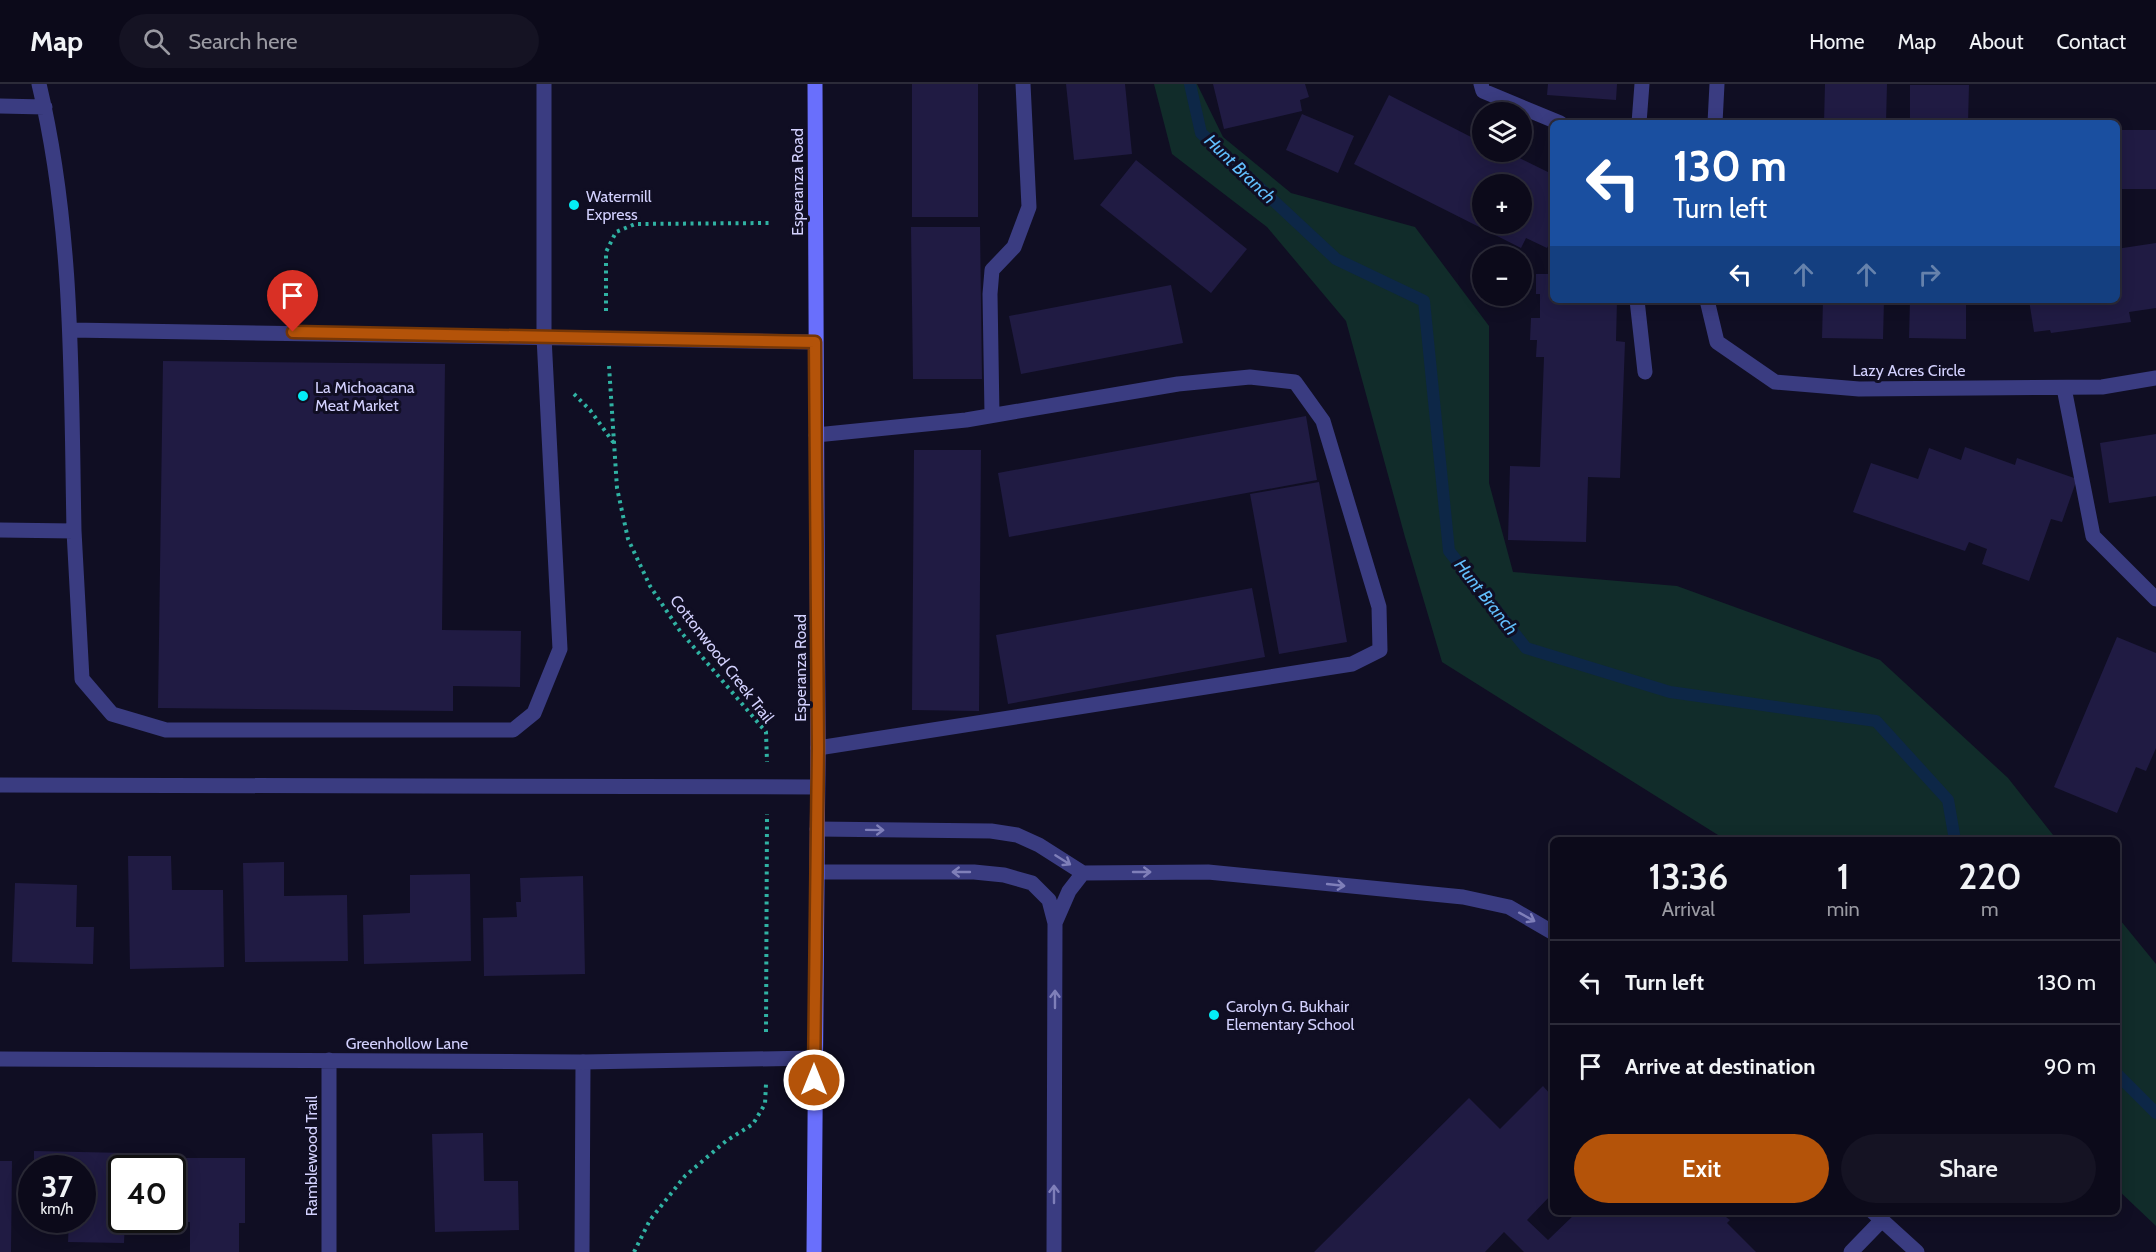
<!DOCTYPE html>
<meta charset="utf-8">
<style>
body{margin:0;font-family:Cabin,sans-serif;background:#151323;color:#f1f3f6;height:100vh;display:flex;flex-direction:column;font-size:22px;white-space:nowrap}
*{box-sizing:border-box;margin:0}
p{font-size:20px;color:#9a9aa2}
.icon{flex:none;width:33px;height:33px;fill:none;stroke:currentColor;stroke-width:2;stroke-linecap:round;stroke-linejoin:round}
.map{position:relative;flex:1;overflow:hidden}
.drawer{position:absolute;left:1550px;top:753px;width:570px;height:378px;display:flex;flex-direction:column;background:#0c0a1a;border-radius:9px;box-shadow:0 3px 15px #0003,0 0 0 2px #2c2b39}
.drawer>*{flex:none}
.hud{position:absolute;left:1550px;top:36px;width:570px;height:183px;border-radius:9px;box-shadow:0 3px 15px #0003,0 0 0 2px #2c2b39;background:#1a4fa0;color:#fff;overflow:hidden}
.buttons{position:absolute;left:1472px;top:18px;display:grid;gap:12px}
.buttons a{display:grid;place-items:center;width:60px;height:60px;border-radius:50%;background:#0c0a1a;box-shadow:0 3px 15px #0003,0 0 0 2px #2c2b39;font-size:30px}
.speed{position:absolute;left:18px;top:1071px;display:flex;gap:12px;font-size:30px;font-weight:700;text-align:center}
.speed>*{display:grid;place-content:center;width:78px;height:78px;border-radius:50%;background:#0c0a1a;box-shadow:0 3px 15px #0003,0 0 0 2px #2c2b39;line-height:1}
.speed small{font-size:15px;font-weight:400}
.speed .limit{border:3px solid #111;border-radius:9px;background:#fff;color:#111}
.pin{position:absolute;display:grid;place-items:center;width:51px;height:51px;color:#fff;margin:-62px -26px;border-radius:50% 50% 50% 0;rotate:-45deg;box-shadow:0 0 6px #0007}
.pin .icon{rotate:45deg}
.me{position:absolute;width:66px;margin:-33px;rotate:0deg;stroke-linejoin:round;filter:drop-shadow(0 0 4px #0008)}
.turn{display:flex;align-items:center;gap:21px;height:126px;padding:0 24px;font-size:27px}
.turn .icon{width:78px;height:78px;stroke-width:2.5}
.turn b{display:block;font-size:42px;line-height:51px}
.lanes{display:flex;align-items:center;height:57px;padding:0 24px;background:#0003;justify-content:center;gap:30px;direction:ltr}
.lanes .off{opacity:.35}
.eta{display:flex;justify-content:space-evenly;align-items:center;height:102px;text-align:center}
.eta b{font-size:36px;font-weight:600;line-height:42px}
.button{display:flex;gap:12px;margin-top:auto;padding:12px 24px}
.button a{flex:1;height:69px;border-radius:36px;background:#b45309;color:#fff;font-size:24px;font-weight:600;line-height:69px;text-align:center}
.button a+a{background:#151323;color:#f1f3f6}
ul{padding:0;list-style:none}
li{display:flex;align-items:center;gap:18px;height:84px;padding:0 24px;border-top:2px solid #2c2b39}
li div{flex:1}
li b{display:block;font-size:22px}
li em{font-style:normal}
header{display:flex;align-items:center;gap:36px;box-sizing:border-box;height:84px;padding:0 30px;background:#0c0a1a;border-bottom:2px solid #2c2b39}
header strong{font-size:28px}
nav{display:flex;gap:33px;margin-inline-start:auto;font-size:21px}
.search{width:420px;height:54px;background:#151323;display:flex;align-items:center;gap:15px;box-sizing:border-box;padding:0 21px;border-radius:33px;color:#9a9aa2;font-size:22px}
.map>svg:first-child{display:block}
</style>
<header>
<strong>Map</strong>
<div class="search"><svg class="icon" aria-label="search" viewBox="0 0 24 24"><circle cx="10" cy="10" r="6"/><path d="M15 15l6 6"/></svg>Search here</div>
<nav><a>Home</a><a>Map</a><a>About</a><a>Contact</a></nav>
</header>
<div class="map">
<svg width="2156" height="1168" viewBox="0 0 2156 1168">
<rect width="100%" height="100%" fill="#100e23"/>
<path fill="#112c2a" d="M1154 0H1197L1223 53 1291 109 1415 143 1489 242V399L1513 488 1677 502 1880 576 2008 694 2057 756H1726L1442 578 1405 453 1346 237 1267 143 1172 70Z
M2116 831 2156 880V1142L2117 1105Z"/>
<g fill="none" stroke-linecap="round" stroke-linejoin="round">
<path stroke="#0d2747" stroke-width="12" d="M1190 0 1201 49 1336 175 1424 217 1449 467 1526 564 1670 608 1876 637 1948 716 1955 756
M2116 989 2156 1029"/>
</g>
<path fill="#201b43" fill-rule="evenodd" d="M912 0H978V133H912Z
M1066 0H1125L1132 70 1074 76Z
M1213 0H1305L1309 13 1300 16 1302 27 1224 45Z
M1548 0H1617L1616 16 1547 11Z
M1825 0H1887L1886 39H1824Z
M1910 1H1969L1968 39H1910Z
M1389 11 1473 54 1482 35V68H1507L1552 90V154L1547 164 1526 154 1521 164 1354 80ZM1482 100H1521V140H1482Z
M1302 30 1354 52 1338 89 1286 66Z
M2003 35 2080 36V39H2003Z
M2116 46H2156V105H2116Z
M1136 76 1247 165 1211 209 1100 121Z
M911 143H980L982 295H913Z
M2156 159V224L2129 228 2131 238 2051 249 2050 246 2034 248 2029 216H2116V165Z
M1536 190H1552V216H1617L1616 257 1625 258 1620 394 1588 393 1586 458 1508 456 1510 382 1540 383 1544 273H1536L1537 256H1530L1531 234H1540V210H1536Z
M1171 201 1183 259 1021 290 1009 232Z
M1823 216H1884L1883 255 1822 254Z
M1910 216H1966V255L1909 254Z
M163 277 445 280 442 546 521 547 520 603 453 602V627L158 624Z
M1306 332 1317 396 1009 453 998 389Z
M2156 350V412L2109 419 2100 359Z
M1965 363 2015 381 2017 374 2077 395 2062 438 2051 435 2029 497 1982 480 1987 465 1969 458 1965 467 1853 428 1871 379 1918 395 1929 364 1961 376Z
M914 366H981L979 627 912 626Z
M1319 398 1347 558 1279 570 1250 410Z
M1252 504 1265 573 1008 620 996 551Z
M2117 553 2156 569V664L2146 687 2136 683 2117 729 2054 703Z
M128 772H171L172 806H223L224 883 130 885Z
M284 778V812L347 811 348 877 245 878 243 779Z
M470 790 471 877 364 880 363 831 410 829V791Z
M583 792 585 890 484 892 483 834 517 833 516 818H521L520 794Z
M15 799 77 801 76 843H94L93 880 12 878Z
M1543 1002 1552 1012V1110L1527 1136 1548 1156 1577 1128H1731L1726 1133 1730 1136 1727 1139 1756 1168H1524L1504 1148 1485 1168H1314L1469 1014 1500 1045Z
M483 1049 484 1097H518L519 1146 435 1148 432 1050Z
M34 1067 126 1069V1084H122V1136H125L124 1159 68 1158 69 1136H82V1084H34Z
M160 1074H245V1139H239V1168H190V1138H179V1135H172V1084H160Z
M0 1077H12L11 1168H0Z"/>
<g fill="none" stroke-linecap="round" stroke-linejoin="round">
<path stroke="#30b2a3" stroke-width="4" stroke-dasharray="3 4.5" stroke-linecap="butt" d="M606 227V168L616 148 635 140 770 139
M609 282 617 404 628 455 650 502 680 547 766 648 767 678
M574 310 590 326 613 358
M766 948 767 730
M634 1168 650 1136 685 1092 726 1057 753 1040 765 1020 766 1000"/>
<path stroke="#3a3c81" stroke-width="15" d="M1481 0 1483 7 1560 39
M0 22 45 23
M1639 39 1642 0
M1715 39 1717 0
M1637 216 1645 288
M1707 216 1717 258 1775 298 1859 305 2102 303 2156 294
M70 246 815 258
M2064 304 2093 452 2156 515
M992 331 990 210 992 186 1014 163 1029 123 1023 0
M816 351 966 336 1178 300 1250 293 1295 298 1323 337 1379 523 1380 566 1352 580 818 664
M0 446 74 447C71 298 74 146 39 0
M74 447 82 595 112 630 166 646H513L534 629 560 565 544 253V0
M0 701 817 703
M817 745 991 747 1017 751 1039 761 1083 789 1208 788 1463 813 1509 823 1552 848
M817 788H974L1004 791 1032 799 1049 816 1055 839 1054 1168
M1055 839 1069 807 1083 789
M1873 1128 1917 1168
M582 1168 583 978
M1851 1168 1882 1136"/>
<path stroke="#3a3c81" stroke-width="15" d="M0 975 583 978 814 974
M329 1168V976"/>
<path stroke="#696ffc" stroke-width="15" d="M814 1168 818 664 815 0"/>
</g>
<defs><path id="oneway-shaft" d="M-6 0H5M1.5-3L5.5 0L1.5 3" fill="none" stroke-width="1.6" stroke-linecap="round" stroke-linejoin="round" transform="scale(1.5)"/></defs>
<g stroke="#7f7fb9">
<use href="#oneway-shaft" transform="translate(875 746) rotate(1)"/>
<use href="#oneway-shaft" transform="translate(1063 776) rotate(32)"/>
<use href="#oneway-shaft" transform="translate(961 788) rotate(180)"/>
<use href="#oneway-shaft" transform="translate(1142 788)"/>
<use href="#oneway-shaft" transform="translate(1336 801) rotate(6)"/>
<use href="#oneway-shaft" transform="translate(1527 833) rotate(29)"/>
<use href="#oneway-shaft" transform="translate(1055 915) rotate(-90)"/>
<use href="#oneway-shaft" transform="translate(1054 1110) rotate(-90)"/>
</g>
<g fill="none" stroke-linecap="round" stroke-linejoin="round">
<g stroke="#753606" stroke-width="15">
<path id="route" d="M293 248 815 258 818 664 814 996"/>
</g>
<use href="#route" stroke="#b45309" stroke-width="10"/>
</g>
<g fill="#04edf6" stroke="#100e23" stroke-width="2">
<circle cx="574" cy="121" r="6"/>
<circle cx="303" cy="312" r="6"/>
<circle cx="1214" cy="931" r="6"/>
</g>
<g text-anchor="middle" dominant-baseline="central" stroke-width="6" stroke-linejoin="round" paint-order="stroke">
<g font-size="16" fill="#d3d1fe" stroke="#100e23">
<text transform="translate(797 98) rotate(-90)">Esperanza Road</text>
<text x="1909" y="286">Lazy Acres Circle</text>
<text transform="translate(722 575) rotate(52)">Cottonwood Creek Trail</text>
<text transform="translate(800 584) rotate(-90)">Esperanza Road</text>
<text x="407" y="959">Greenhollow Lane</text>
<text transform="translate(311 1072) rotate(-90)">Ramblewood Trail</text>
</g>
<g font-size="16" fill="#d3d1fe" stroke="#100e23" text-anchor="start">
<text x="586" y="112">Watermill<tspan x="586" dy="18">Express</tspan></text>
<text x="315" y="303">La Michoacana<tspan x="315" dy="18">Meat Market</tspan></text>
<text x="1226" y="922">Carolyn G. Bukhair<tspan x="1226" dy="18">Elementary School</tspan></text>
</g>
<g font-size="18" font-style="italic" fill="#61befc" stroke="#100e23">
<text transform="translate(1240 85) rotate(44)">Hunt Branch</text>
<text transform="translate(1486 513) rotate(52)">Hunt Branch</text>
</g>
</g>
</svg>
<div class="buttons">
<a><svg class="icon" aria-label="layers" viewBox="0 0 24 24"><path d="M12 4l9 5-9 5-9-5zM3 14l9 5 9-5"/></svg></a>
<a>+</a>
<a>−</a>
</div>
<div class="speed"><div>37<small>km/h</small></div><div class="limit">40</div></div>
<div class="pin" style="left:293px;top:248px;background:#d93025"><svg class="icon" aria-label="arrive" viewBox="0 0 24 24"><path d="M6 21V4h12l-3 4 3 4H6"/></svg></div>
<svg class="me" style="left:814px;top:996px" viewBox="-20 -20 40 40"><circle r="17" fill="#b45309" stroke="#fff" stroke-width="3"/><path d="M0-11L8 9 0 5-8 9z" fill="#fff"/></svg>
<div class="hud">
<div class="turn"><svg class="icon" aria-label="left" viewBox="0 0 24 24"><path d="M17 20v-9H6M10 6l-5 5 5 5"/></svg><div><b>130 m</b>Turn left</div></div>
<div class="lanes"><svg class="icon" aria-label="left" viewBox="0 0 24 24"><path d="M17 20v-9H6M10 6l-5 5 5 5"/></svg><svg class="icon off" aria-label="ahead" viewBox="0 0 24 24"><path d="M12 20V5M6 11l6-6 6 6"/></svg><svg class="icon off" aria-label="ahead" viewBox="0 0 24 24"><path d="M12 20V5M6 11l6-6 6 6"/></svg><svg class="icon off" aria-label="right" viewBox="0 0 24 24"><path d="M7 20v-9h11M14 6l5 5-5 5"/></svg></div>
</div>
<section class="drawer">
<div class="eta">
<div><b>13:36</b><p>Arrival</p></div>
<div><b>1</b><p>min</p></div>
<div><b>220</b><p>m</p></div>
</div>
<ul>
<li><svg class="icon" aria-label="left" viewBox="0 0 24 24"><path d="M17 20v-9H6M10 6l-5 5 5 5"/></svg><div><b>Turn left</b></div><em>130 m</em></li>
<li><svg class="icon" aria-label="arrive" viewBox="0 0 24 24"><path d="M6 21V4h12l-3 4 3 4H6"/></svg><div><b>Arrive at destination</b></div><em>90 m</em></li>
</ul>
<div class="button"><a>Exit</a><a>Share</a></div>
</section>
</div>
